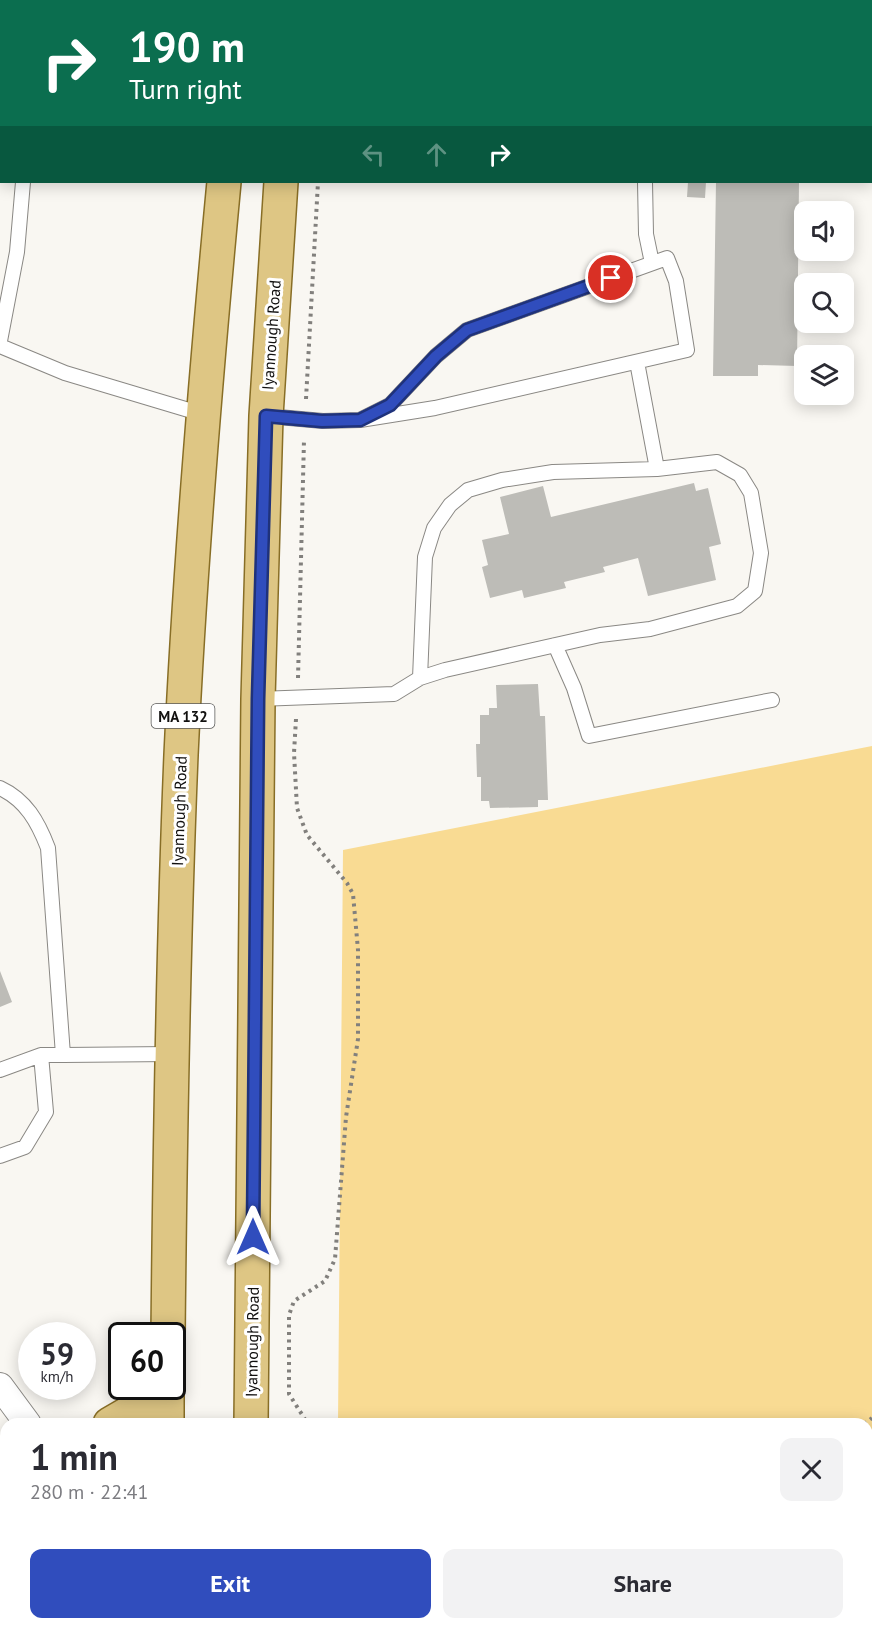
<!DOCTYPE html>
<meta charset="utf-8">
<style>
body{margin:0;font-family:"PT Sans",sans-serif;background:#f2f2f3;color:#2b2b33;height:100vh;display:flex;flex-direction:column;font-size:22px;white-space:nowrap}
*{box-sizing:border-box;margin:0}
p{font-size:20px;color:#7c7c81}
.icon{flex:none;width:33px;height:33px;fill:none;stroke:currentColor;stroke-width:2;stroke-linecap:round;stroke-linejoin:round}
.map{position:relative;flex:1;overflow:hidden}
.sheet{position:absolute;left:0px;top:1418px;width:873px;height:212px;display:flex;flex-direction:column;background:#fff;border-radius:18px 18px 0 0;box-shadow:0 3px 15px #0003}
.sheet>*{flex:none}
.top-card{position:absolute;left:0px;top:0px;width:873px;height:183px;box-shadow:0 3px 15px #0003;background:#0b6e4f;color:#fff;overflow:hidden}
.tools{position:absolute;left:794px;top:201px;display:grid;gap:12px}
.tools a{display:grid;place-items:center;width:60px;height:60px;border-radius:12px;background:#fff;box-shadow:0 3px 15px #0003;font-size:30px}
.speed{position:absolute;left:18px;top:1322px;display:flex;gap:12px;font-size:30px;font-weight:700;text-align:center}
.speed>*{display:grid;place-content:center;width:78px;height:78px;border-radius:50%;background:#fff;box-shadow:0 3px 15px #0003;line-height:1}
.speed small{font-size:15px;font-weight:400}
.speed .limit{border:3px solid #111;border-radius:9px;background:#fff;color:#111}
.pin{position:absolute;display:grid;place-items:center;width:51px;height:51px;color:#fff;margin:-26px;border:3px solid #fff;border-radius:50%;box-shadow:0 2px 6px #0007}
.me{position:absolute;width:66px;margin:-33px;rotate:0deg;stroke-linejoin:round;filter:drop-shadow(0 0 4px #0008)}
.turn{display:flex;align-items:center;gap:21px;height:126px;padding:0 30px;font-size:27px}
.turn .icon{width:78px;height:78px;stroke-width:2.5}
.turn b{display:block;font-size:42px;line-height:51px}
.lanes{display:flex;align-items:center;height:57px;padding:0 30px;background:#0003;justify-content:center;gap:30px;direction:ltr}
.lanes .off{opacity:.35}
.round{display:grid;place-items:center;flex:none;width:63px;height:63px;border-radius:12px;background:#f2f2f3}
.head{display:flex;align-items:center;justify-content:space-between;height:102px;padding:0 30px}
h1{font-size:36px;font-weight:700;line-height:45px}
.cta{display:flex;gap:12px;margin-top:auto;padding:12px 30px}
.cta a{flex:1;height:69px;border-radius:12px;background:#304dbd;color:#fff;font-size:24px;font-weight:700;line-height:69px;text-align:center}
.cta a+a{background:#f2f2f3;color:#2b2b33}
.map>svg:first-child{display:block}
</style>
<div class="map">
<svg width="872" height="1628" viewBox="0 0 872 1628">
<rect width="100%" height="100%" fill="#f9f7f2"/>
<path fill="#f9db93" d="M872 746V1628H336V1623H867V1424L338 1423 343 850Z"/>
<path fill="#bdbcb7" d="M688 182H706L705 198 687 197Z
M716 182H799L797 366 758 365V376H713Z
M694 483 696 491 708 488 721 544 709 547 716 580 648 596 638 558 603 567 605 572 564 582 566 588 524 598 522 590 490 598 482 567 488 565 482 540 509 534 500 497 543 486 551 517Z
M538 684 540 716H545L548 800H538V807L490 808 489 801H481V777H477L476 744H480V715H489V708H497L496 685Z
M0 971 12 1002 0 1007Z"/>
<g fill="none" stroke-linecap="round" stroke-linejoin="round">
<g stroke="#8a8884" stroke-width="16">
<path id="service" d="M29 0V2
M482 0V2
M710 0V2
M645 182 646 234 652 263
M0 341 17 252 23 182
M0 346 65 373 202 414
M267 416 323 421 360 420 435 408 687 350 676 281 667 258 467 330 436 356 390 405 360 420
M555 645 574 688 589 736 772 700
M420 678 425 557 434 528 450 505 468 490 502 480 553 472 657 469
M258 699 394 694 420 678 445 670 600 635 650 629 737 606 755 591 761 553 751 493 740 475 717 462 657 469 637 362
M0 788C26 800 38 822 48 848L63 1055 171 1054
M0 1070 41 1055
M0 1156 25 1147 46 1112 41 1055H63"/>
</g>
<g stroke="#8a8884" stroke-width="28">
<path id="minor" d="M0 1386 28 1424"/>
</g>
<g stroke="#886e26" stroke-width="36">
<path id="primary" d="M240 2V0
M293 2V0
M168 1335C170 1141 173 948 181 755 190 563 206 372 224 182
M167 1386V1424
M110 1424 141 1406 165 1386
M251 1424 258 699 266 416 281 182
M166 1628V1623
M250 1628V1623"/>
</g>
<path stroke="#82807d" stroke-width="4" stroke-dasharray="3 4.5" stroke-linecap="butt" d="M329 2V0
M306 399 318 182
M298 678 304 440
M296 719 294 753 297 808 307 835 347 883 353 894 358 950V1039L346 1117 335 1259 325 1281 294 1301 289 1315V1394L308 1424
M864 1424 872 1418
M647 1628 653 1623"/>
<use href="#service" stroke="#fff" stroke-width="14"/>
<use href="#minor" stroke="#fff" stroke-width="26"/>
<use href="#primary" stroke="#dec684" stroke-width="33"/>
</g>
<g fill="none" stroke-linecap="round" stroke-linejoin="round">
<g stroke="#1f327b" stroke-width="15">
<path id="route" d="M253 1237 258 699 266 416 322 421 360 420 390 405 436 356 467 330 611 278"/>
</g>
<use href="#route" stroke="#304dbd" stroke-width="10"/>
</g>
<g text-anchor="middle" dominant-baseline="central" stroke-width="6" stroke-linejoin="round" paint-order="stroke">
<rect fill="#fff" stroke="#585857" stroke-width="1.5" x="151.5" y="704" width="63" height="24" rx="4.5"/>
<g font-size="15" font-weight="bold" fill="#11100f">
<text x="183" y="716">MA 132</text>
</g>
<g font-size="16" fill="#11100f" stroke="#fff">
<text transform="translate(271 335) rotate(-86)">Iyannough Road</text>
<text transform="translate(179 811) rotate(-88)">Iyannough Road</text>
<text transform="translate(252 1342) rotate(-89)">Iyannough Road</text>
</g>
</g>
</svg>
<div class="tools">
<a><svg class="icon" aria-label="sound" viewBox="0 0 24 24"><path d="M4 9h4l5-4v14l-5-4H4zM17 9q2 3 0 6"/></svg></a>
<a><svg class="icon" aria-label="search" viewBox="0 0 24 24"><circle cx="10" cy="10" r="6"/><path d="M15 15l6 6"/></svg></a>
<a><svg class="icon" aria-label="layers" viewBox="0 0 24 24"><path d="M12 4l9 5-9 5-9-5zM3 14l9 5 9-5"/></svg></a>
</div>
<div class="speed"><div>59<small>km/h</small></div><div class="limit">60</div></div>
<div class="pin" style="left:611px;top:278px;background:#d93025"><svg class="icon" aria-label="arrive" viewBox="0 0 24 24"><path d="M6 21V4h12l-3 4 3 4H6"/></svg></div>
<svg class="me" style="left:253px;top:1237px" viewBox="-20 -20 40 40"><path d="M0-17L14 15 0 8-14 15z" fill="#304dbd" stroke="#fff" stroke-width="4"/></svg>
<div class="top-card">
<div class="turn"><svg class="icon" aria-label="right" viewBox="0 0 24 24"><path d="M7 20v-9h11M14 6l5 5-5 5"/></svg><div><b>190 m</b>Turn right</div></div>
<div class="lanes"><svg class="icon off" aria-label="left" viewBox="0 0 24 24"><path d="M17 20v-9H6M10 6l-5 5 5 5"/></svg><svg class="icon off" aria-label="ahead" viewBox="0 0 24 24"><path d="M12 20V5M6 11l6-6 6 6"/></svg><svg class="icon" aria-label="right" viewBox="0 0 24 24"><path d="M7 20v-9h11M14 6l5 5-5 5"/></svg></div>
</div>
<section class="sheet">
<div class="head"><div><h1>1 min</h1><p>280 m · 22:41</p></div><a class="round"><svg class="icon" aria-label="close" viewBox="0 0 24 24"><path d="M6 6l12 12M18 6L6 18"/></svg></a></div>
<div class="cta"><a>Exit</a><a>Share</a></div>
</section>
</div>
